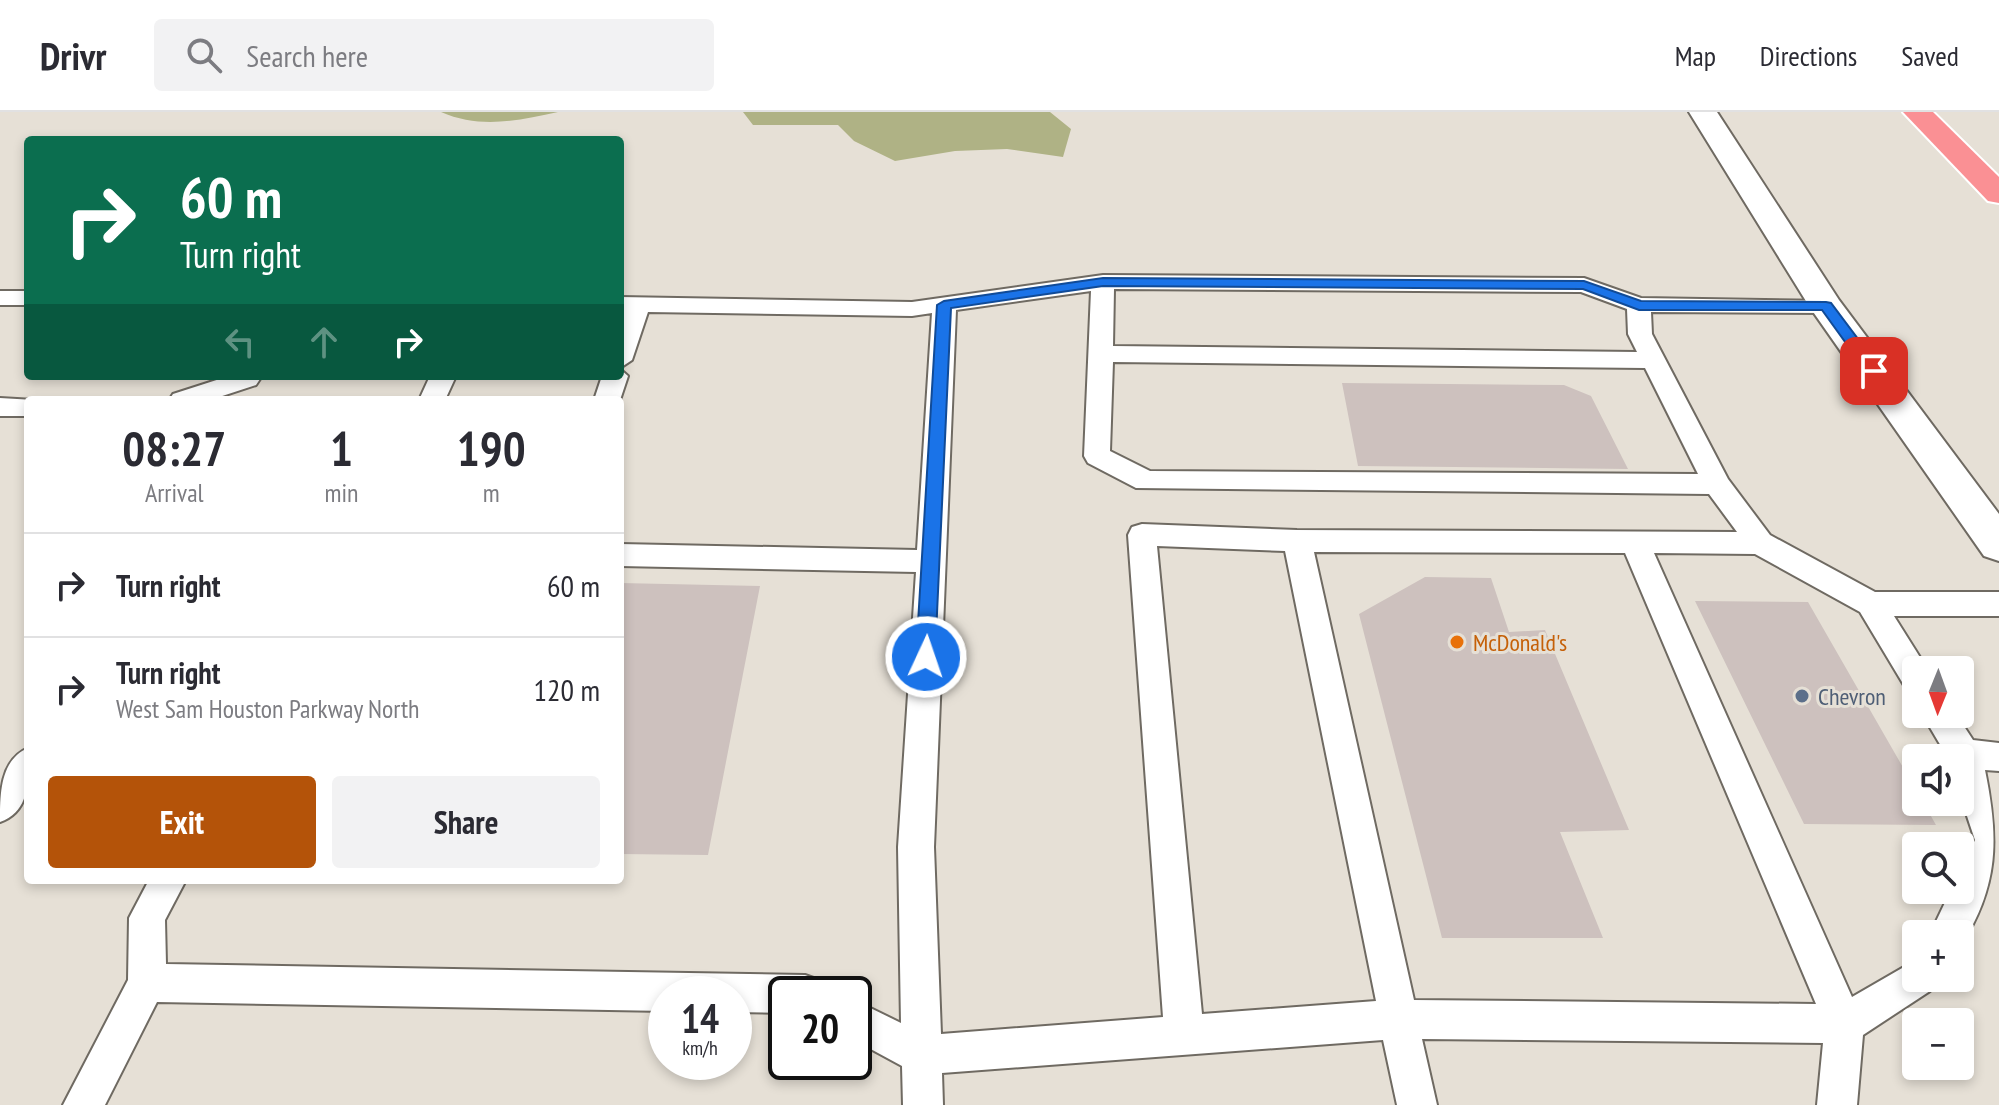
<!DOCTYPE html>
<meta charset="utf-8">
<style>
body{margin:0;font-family:"PT Sans Narrow",sans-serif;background:#f2f2f3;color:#2b2b33;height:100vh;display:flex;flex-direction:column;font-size:30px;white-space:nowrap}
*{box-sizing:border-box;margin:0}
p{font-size:26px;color:#7c7c81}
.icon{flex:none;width:44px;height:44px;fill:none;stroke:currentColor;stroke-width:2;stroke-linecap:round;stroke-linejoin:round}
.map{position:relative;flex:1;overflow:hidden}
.side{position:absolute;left:24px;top:284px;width:600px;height:488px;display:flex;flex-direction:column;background:#fff;border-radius:8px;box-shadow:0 4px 12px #0003}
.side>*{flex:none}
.guide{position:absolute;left:24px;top:24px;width:600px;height:244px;border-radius:8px;box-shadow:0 4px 12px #0003;background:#0b6e4f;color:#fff;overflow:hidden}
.needle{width:52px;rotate:181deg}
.tools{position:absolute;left:1902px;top:544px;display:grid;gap:16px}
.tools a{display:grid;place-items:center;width:72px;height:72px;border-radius:8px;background:#fff;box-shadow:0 4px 12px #0003;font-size:40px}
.speed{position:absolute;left:648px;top:864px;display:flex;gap:16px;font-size:40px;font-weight:700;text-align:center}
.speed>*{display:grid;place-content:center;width:104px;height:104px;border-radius:50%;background:#fff;box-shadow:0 4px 12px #0003;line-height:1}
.speed small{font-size:20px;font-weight:400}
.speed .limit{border:4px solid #111;border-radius:12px;background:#fff;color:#111}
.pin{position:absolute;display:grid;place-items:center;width:68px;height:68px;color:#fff;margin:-34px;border-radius:16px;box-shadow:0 4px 12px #0006}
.me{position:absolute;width:88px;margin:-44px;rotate:3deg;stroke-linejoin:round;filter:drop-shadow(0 0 6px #0008)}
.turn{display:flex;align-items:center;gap:28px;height:168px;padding:0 24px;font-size:36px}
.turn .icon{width:104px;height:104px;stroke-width:2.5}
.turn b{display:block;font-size:56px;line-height:68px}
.lanes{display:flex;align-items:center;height:76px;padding:0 24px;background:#0003;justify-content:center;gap:40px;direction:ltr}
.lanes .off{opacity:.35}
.eta{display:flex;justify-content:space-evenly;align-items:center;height:136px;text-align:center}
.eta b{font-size:48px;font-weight:700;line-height:56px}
.button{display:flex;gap:16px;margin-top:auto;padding:16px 24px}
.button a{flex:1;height:92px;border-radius:8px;background:#b45309;color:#fff;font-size:32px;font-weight:700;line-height:92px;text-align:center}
.button a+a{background:#f2f2f3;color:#2b2b33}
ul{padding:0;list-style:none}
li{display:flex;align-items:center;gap:24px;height:104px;padding:0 24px;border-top:2px solid #e1e1e2}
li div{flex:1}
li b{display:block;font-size:30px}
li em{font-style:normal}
header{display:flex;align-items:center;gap:48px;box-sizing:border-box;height:112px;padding:0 40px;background:#fff;border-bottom:2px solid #e1e1e2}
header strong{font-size:38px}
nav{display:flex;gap:44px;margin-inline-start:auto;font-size:28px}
.search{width:560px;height:72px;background:#f2f2f3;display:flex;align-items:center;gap:20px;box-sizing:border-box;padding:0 28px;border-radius:8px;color:#7c7c81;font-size:30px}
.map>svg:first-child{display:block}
</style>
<header>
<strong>Drivr</strong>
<div class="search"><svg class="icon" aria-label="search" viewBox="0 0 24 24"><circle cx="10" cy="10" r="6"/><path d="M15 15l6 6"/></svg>Search here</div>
<nav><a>Map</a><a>Directions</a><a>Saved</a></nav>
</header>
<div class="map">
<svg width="1999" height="993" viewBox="0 0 1999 993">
<rect width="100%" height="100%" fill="#e6e0d6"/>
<path fill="#afb285" d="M441 0H558C517 9 480 17 441 0Z
M743 0H1050L1071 17 1063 45 1007 37 955 39 895 49 854 29 838 13H753Z"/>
<path fill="#cdc1be" d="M1342 271 1564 273 1591 284 1628 357 1358 354Z
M1425 465 1491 466 1509 520 1545 518 1629 718 1560 720 1603 826H1442L1359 502Z
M620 471 760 474 708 743 620 742Z
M1695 489 1808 490 1916 678V690H1923L1936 713 1804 712Z"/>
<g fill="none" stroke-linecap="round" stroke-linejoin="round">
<g stroke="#6f6a62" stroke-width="4">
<path id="service" d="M1103 163 1584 166 1641 186 1834 189 1838 194 1826 201 1651 200 1652 222 1728 367 1770 423 1875 480H1999V504H1894L1928 558H1916V579L1905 575 1860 500 1755 442 1654 441 1852 885 1916 848V866H1936L1930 879 1863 923 1857 993H1817L1823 931 1422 927 1437 993H1397L1383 928 942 961 943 993H903L902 954 854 928V888L901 911 898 735 916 460 620 454V432L917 438 932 201 912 204 648 200 632 248 620 256V211L624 199H620V185L912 190ZM1114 177 1581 180 1627 197 1628 222 1637 240 1113 234ZM1091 179 1084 344 1088 351 1136 376 1709 382 1737 420 1297 418 1142 412 1132 415 1128 423 1163 905 941 922 934 735 956 198ZM1113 250 1645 256 1698 362 1150 359 1110 339ZM1157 434 1285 439 1376 889 1202 902ZM1314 440 1625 441 1816 892 1414 888Z
M0 179H28V193H0Z
M620 257 628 264 620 288H594L602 264H620Z
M229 264 260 267 256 273 210 288H169L173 282Z
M430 264H456L445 288H419Z
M0 286 34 288H28V304H0Z
M1922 602H1956L1973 628 1999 631V659L1985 658C1999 727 1999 774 1960 835V822H1930L1951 778H1960V759L1975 728 1960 683V646H1948Z
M28 636C28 665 32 699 0 710 0 682 0 648 28 636Z
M149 768H186L165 808 166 852 805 863 819 868 824 882H786V901L734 900V882H666V899L157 890 105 993H63L128 868 129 806Z"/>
</g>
<g stroke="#6f6a62" stroke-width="4">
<path id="secondary" d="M1689 0H1717L1839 188 1999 402V449L1984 444 1809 194Z"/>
</g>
<g stroke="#fff" stroke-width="4">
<path id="motorway" d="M1903 0H1933L1999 65V91L1988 89Z"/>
</g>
<use href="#service" fill="#fff" fill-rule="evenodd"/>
<use href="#secondary" fill="#fff" fill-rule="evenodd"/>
<use href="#motorway" fill="#fa9094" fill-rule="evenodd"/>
</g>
<path fill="#1a73e8" stroke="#114b97" stroke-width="2" d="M1103 166 1584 169 1641 189 1826 190 1831 191 1882 259 1869 263 1822 198H1639L1583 177 1103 174 951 196 935 545 932 550H919L916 545 937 193 944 189Z"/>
<circle fill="#e8710a" stroke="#e6e0d6" stroke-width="3" cx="1457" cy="530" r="8"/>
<circle fill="#5c6f8a" stroke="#e6e0d6" stroke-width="3" cx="1802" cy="584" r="8"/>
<g text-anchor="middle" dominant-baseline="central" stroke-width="6" stroke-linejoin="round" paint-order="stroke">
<g font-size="24" fill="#c56008" stroke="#e6e0d6" text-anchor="start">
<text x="1473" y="530">McDonald's</text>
</g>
<g font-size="24" fill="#4e5e75" stroke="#e6e0d6" text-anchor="start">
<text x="1818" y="584">Chevron</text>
</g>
</g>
</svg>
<div class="tools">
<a><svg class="needle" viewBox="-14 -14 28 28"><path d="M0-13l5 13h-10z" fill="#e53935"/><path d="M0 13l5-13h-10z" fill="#7c7c81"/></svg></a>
<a><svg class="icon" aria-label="sound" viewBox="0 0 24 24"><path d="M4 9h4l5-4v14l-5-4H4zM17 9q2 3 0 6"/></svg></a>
<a><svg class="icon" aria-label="search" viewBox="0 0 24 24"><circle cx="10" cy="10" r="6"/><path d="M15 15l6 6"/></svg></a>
<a>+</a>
<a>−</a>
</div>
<div class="speed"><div>14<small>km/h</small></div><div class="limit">20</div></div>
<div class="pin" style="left:1874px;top:259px;background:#d93025"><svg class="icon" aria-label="arrive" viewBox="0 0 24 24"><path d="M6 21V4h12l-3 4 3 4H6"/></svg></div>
<svg class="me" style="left:926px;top:545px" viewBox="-20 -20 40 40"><circle r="17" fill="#1a73e8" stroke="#fff" stroke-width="3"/><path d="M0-11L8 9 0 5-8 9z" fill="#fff"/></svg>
<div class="guide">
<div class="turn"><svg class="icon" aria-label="right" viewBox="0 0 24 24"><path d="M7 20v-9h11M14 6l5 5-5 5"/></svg><div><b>60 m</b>Turn right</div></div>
<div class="lanes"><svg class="icon off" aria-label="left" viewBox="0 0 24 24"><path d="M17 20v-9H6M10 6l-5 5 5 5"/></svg><svg class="icon off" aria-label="ahead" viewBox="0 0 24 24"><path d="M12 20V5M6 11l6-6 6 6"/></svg><svg class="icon" aria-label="right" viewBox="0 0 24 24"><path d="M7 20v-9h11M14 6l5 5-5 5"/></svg></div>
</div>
<section class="side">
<div class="eta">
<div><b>08:27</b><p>Arrival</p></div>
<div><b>1</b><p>min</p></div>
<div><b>190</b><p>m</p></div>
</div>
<ul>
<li><svg class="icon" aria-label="right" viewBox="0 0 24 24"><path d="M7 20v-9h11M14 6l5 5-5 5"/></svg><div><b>Turn right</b></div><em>60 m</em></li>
<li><svg class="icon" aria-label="right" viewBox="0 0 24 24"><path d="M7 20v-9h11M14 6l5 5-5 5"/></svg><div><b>Turn right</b><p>West Sam Houston Parkway North</p></div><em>120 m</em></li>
</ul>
<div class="button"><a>Exit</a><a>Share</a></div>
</section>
</div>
